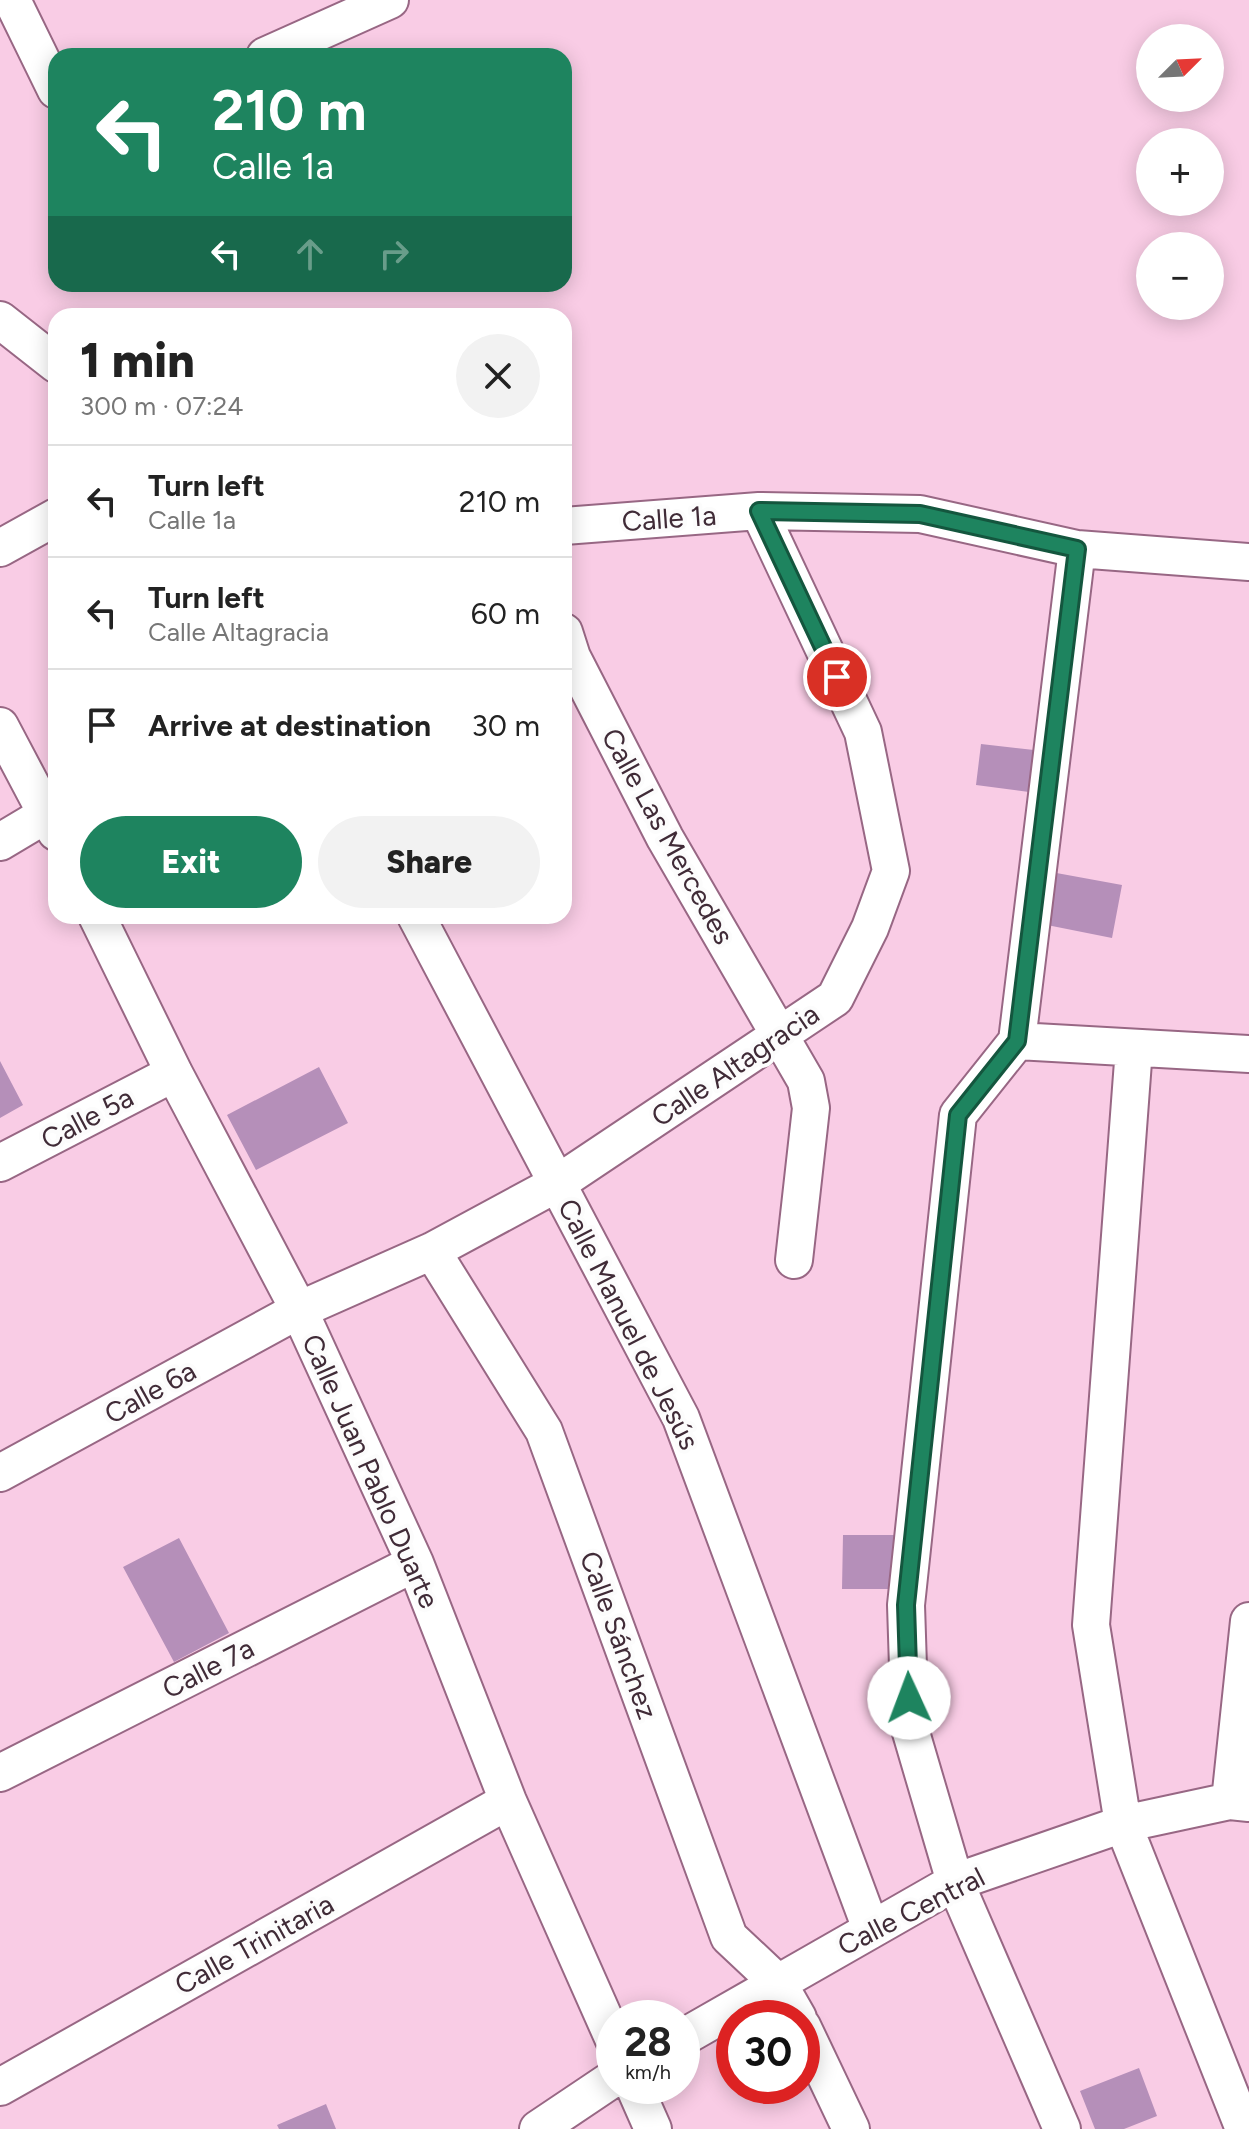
<!DOCTYPE html>
<meta charset="utf-8">
<style>
body{margin:0;font-family:Figtree,sans-serif;background:#f2f2f2;color:#222;height:100vh;display:flex;flex-direction:column;font-size:30px;white-space:nowrap}
*{box-sizing:border-box;margin:0}
p{font-size:26px;color:#767676}
.icon{flex:none;width:44px;height:44px;fill:none;stroke:currentColor;stroke-width:2;stroke-linecap:round;stroke-linejoin:round}
.map{position:relative;flex:1;overflow:hidden}
.details{position:absolute;left:48px;top:308px;width:524px;height:616px;display:flex;flex-direction:column;background:#fff;border-radius:24px;box-shadow:0 4px 20px #0003}
.details>*{flex:none}
.hud{position:absolute;left:48px;top:48px;width:524px;height:244px;border-radius:24px;box-shadow:0 4px 20px #0003;background:#1e845f;color:#fff;overflow:hidden}
.needle{width:52px;rotate:66deg}
.tools{position:absolute;left:1136px;top:24px;display:grid;gap:16px}
.tools a{display:grid;place-items:center;width:88px;height:88px;border-radius:50%;background:#fff;box-shadow:0 4px 20px #0003;font-size:40px}
.speed{position:absolute;left:596px;top:2000px;display:flex;gap:16px;font-size:40px;font-weight:700;text-align:center}
.speed>*{display:grid;place-content:center;width:104px;height:104px;border-radius:50%;background:#fff;box-shadow:0 4px 20px #0003;line-height:1}
.speed small{font-size:20px;font-weight:400}
.speed .limit{border:12px solid #d22;background:#fff;color:#111}
.pin{position:absolute;display:grid;place-items:center;width:68px;height:68px;color:#fff;margin:-34px;border:4px solid #fff;border-radius:50%;box-shadow:0 2px 8px #0007}
.me{position:absolute;width:88px;margin:-44px;rotate:358deg;stroke-linejoin:round;filter:drop-shadow(0 0 6px #0008)}
.turn{display:flex;align-items:center;gap:28px;height:168px;padding:0 32px;font-size:36px}
.turn .icon{width:104px;height:104px;stroke-width:2.5}
.turn b{display:block;font-size:56px;line-height:68px}
.lanes{display:flex;align-items:center;height:76px;padding:0 32px;background:#0003;justify-content:center;gap:40px;direction:ltr}
.lanes .off{opacity:.35}
.round{display:grid;place-items:center;flex:none;width:84px;height:84px;border-radius:42px;background:#f2f2f2}
.head{display:flex;align-items:center;justify-content:space-between;height:136px;padding:0 32px}
h1{font-size:48px;font-weight:800;line-height:60px}
.button{display:flex;gap:16px;margin-top:auto;padding:16px 32px}
.button a{flex:1;height:92px;border-radius:48px;background:#1e845f;color:#fff;font-size:32px;font-weight:800;line-height:92px;text-align:center}
.button a+a{background:#f2f2f2;color:#222}
ul{padding:0;list-style:none}
li{display:flex;align-items:center;gap:24px;height:112px;padding:0 32px;border-top:2px solid #e0e0e0}
li div{flex:1}
li b{display:block;font-size:30px}
li em{font-style:normal}
.map>svg:first-child{display:block}
</style>
<div class="map">
<svg width="1249" height="2129" viewBox="0 0 1249 2129">
<rect width="100%" height="100%" fill="#f9cce5"/>
<path fill="#b58fb9" d="M981 744 1034 750 1029 792 976 785Z
M1051 872 1122 885 1112 938 1042 924Z
M0 1061 23 1105 0 1118Z
M319 1067 348 1123 256 1170 227 1115Z
M843 1535H901V1589H842Z
M179 1538 229 1633 174 1662 123 1567Z
M1139 2068 1157 2116 1124 2129H1095L1080 2091Z
M326 2104 336 2129H279L277 2125Z"/>
<g fill="none" stroke-linecap="round" stroke-linejoin="round">
<g stroke="#986784" stroke-width="40">
<path id="minor" d="M12 0 56 90
M265 56 390 0
M0 320 56 364
M564 526 759 511 920 514 1077 549 1249 562
M0 548 56 517
M564 632 572 657 665 838 806 1081 811 1108 794 1260
M0 726 56 832
M0 842 47 814
M97 916 174 1073 299 1310 415 1563 508 1801 614 2040
M416 916 681 1418 871 1929
M1017 1041 1249 1054
M1134 1048 1091 1625 1123 1824 1244 2129
M0 1163 174 1073
M432 1251 544 1431 729 1937 778 1983 798 2018
M0 1473 299 1310 432 1251 558 1183 835 998 870 928 891 871 863 732 759 511
M0 1773 415 1563
M1230 1801 1249 1621
M802 2026 851 2129
M682 2038 955 1882 1123 1824 1230 1801 1249 1803
M634 2086 653 2129
M0 2087 508 1801
M538 2129 614 2078
M1062 2129 955 1882 910 1729 906 1605 958 1115 1017 1041 1077 549"/>
</g>
<use href="#minor" stroke="#fff" stroke-width="36"/>
</g>
<g fill="none" stroke-linecap="round" stroke-linejoin="round">
<g stroke="#14563e" stroke-width="20">
<path id="route" d="M837 677 759 511 920 514 1077 549 1017 1041 958 1115 906 1605 909 1698"/>
</g>
<use href="#route" stroke="#1e845f" stroke-width="14"/>
</g>
<g text-anchor="middle" dominant-baseline="central" stroke-width="8" stroke-linejoin="round" paint-order="stroke">
<g font-size="28" fill="#402b37" stroke="#fcfcfc">
<text transform="translate(669 518) rotate(-4)">Calle 1a</text>
<text transform="translate(668 836) rotate(61)">Calle Las Mercedes</text>
<text transform="translate(735 1065) rotate(-34)">Calle Altagracia</text>
<text transform="translate(87 1118) rotate(-28)">Calle 5a</text>
<text transform="translate(629 1324) rotate(63)">Calle Manuel de Jesús</text>
<text transform="translate(150 1392) rotate(-29)">Calle 6a</text>
<text transform="translate(371 1471) rotate(66)">Calle Juan Pablo Duarte</text>
<text transform="translate(619 1635) rotate(70)">Calle Sánchez</text>
<text transform="translate(208 1668) rotate(-27)">Calle 7a</text>
<text transform="translate(911 1911) rotate(-27)">Calle Central</text>
<text transform="translate(254 1944) rotate(-29)">Calle Trinitaria</text>
</g>
</g>
</svg>
<div class="tools">
<a><svg class="needle" viewBox="-14 -14 28 28"><path d="M0-13l5 13h-10z" fill="#e53935"/><path d="M0 13l5-13h-10z" fill="#767676"/></svg></a>
<a>+</a>
<a>−</a>
</div>
<div class="speed"><div>28<small>km/h</small></div><div class="limit">30</div></div>
<div class="pin" style="left:837px;top:677px;background:#d93025"><svg class="icon" aria-label="arrive" viewBox="0 0 24 24"><path d="M6 21V4h12l-3 4 3 4H6"/></svg></div>
<svg class="me" style="left:909px;top:1698px" viewBox="-20 -20 40 40"><circle r="19" fill="#fff"/><path d="M0-13L10 11 0 6-10 11z" fill="#1e845f"/></svg>
<div class="hud">
<div class="turn"><svg class="icon" aria-label="left" viewBox="0 0 24 24"><path d="M17 20v-9H6M10 6l-5 5 5 5"/></svg><div><b>210 m</b>Calle 1a</div></div>
<div class="lanes"><svg class="icon" aria-label="left" viewBox="0 0 24 24"><path d="M17 20v-9H6M10 6l-5 5 5 5"/></svg><svg class="icon off" aria-label="ahead" viewBox="0 0 24 24"><path d="M12 20V5M6 11l6-6 6 6"/></svg><svg class="icon off" aria-label="right" viewBox="0 0 24 24"><path d="M7 20v-9h11M14 6l5 5-5 5"/></svg></div>
</div>
<section class="details">
<div class="head"><div><h1>1 min</h1><p>300 m · 07:24</p></div><a class="round"><svg class="icon" aria-label="close" viewBox="0 0 24 24"><path d="M6 6l12 12M18 6L6 18"/></svg></a></div>
<ul>
<li><svg class="icon" aria-label="left" viewBox="0 0 24 24"><path d="M17 20v-9H6M10 6l-5 5 5 5"/></svg><div><b>Turn left</b><p>Calle 1a</p></div><em>210 m</em></li>
<li><svg class="icon" aria-label="left" viewBox="0 0 24 24"><path d="M17 20v-9H6M10 6l-5 5 5 5"/></svg><div><b>Turn left</b><p>Calle Altagracia</p></div><em>60 m</em></li>
<li><svg class="icon" aria-label="arrive" viewBox="0 0 24 24"><path d="M6 21V4h12l-3 4 3 4H6"/></svg><div><b>Arrive at destination</b></div><em>30 m</em></li>
</ul>
<div class="button"><a>Exit</a><a>Share</a></div>
</section>
</div>
